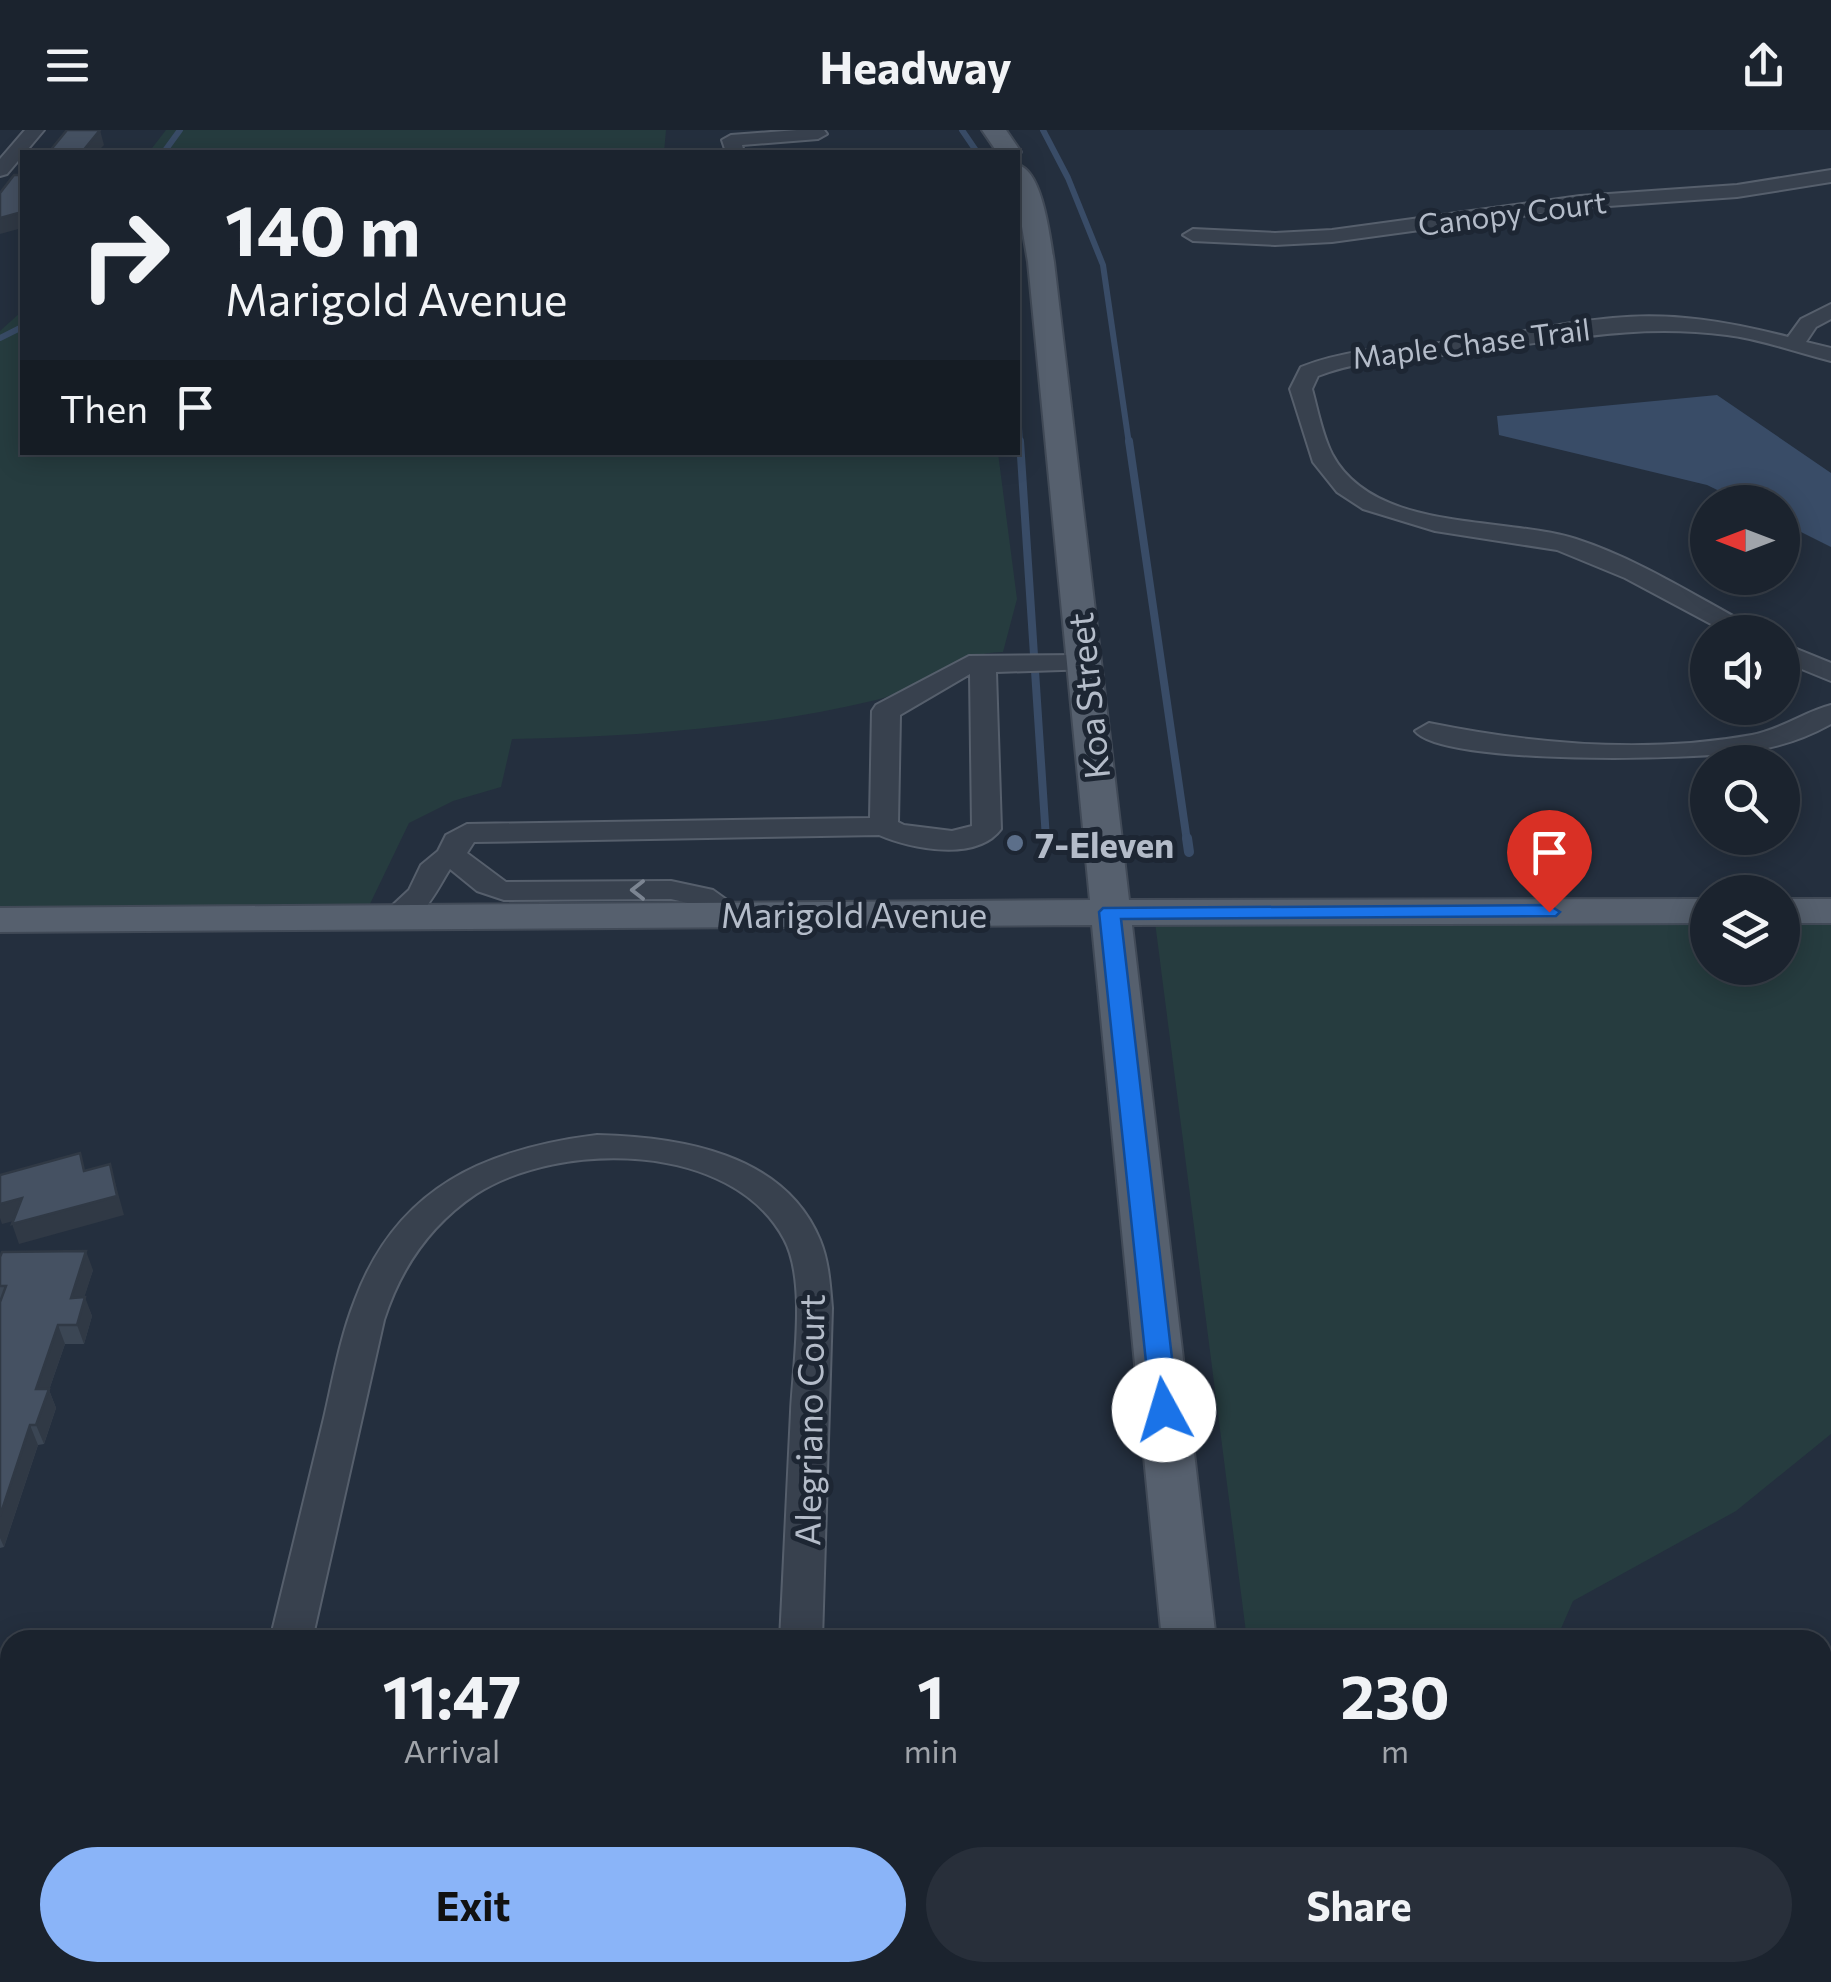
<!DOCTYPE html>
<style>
body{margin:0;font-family:Commissioner,sans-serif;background:#282f3a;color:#f1f3f6;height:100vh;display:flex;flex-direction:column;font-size:38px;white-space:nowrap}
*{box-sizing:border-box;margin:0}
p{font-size:32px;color:#a0a4aa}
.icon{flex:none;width:55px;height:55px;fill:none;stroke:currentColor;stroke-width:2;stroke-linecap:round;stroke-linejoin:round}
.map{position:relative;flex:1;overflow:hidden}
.panel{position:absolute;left:0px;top:1500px;width:1832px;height:352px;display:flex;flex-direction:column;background:#1b232e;border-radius:30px 30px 0 0;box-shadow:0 5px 25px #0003,0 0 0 2px #39404a}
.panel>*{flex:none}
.guide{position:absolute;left:20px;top:20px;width:1000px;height:305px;border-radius:0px;box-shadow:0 5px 25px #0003,0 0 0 2px #39404a;background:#1b232e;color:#f1f3f6;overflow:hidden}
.needle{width:65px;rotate:270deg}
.fabs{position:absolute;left:1690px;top:355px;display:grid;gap:20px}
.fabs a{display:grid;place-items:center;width:110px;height:110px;border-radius:50%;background:#1b232e;box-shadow:0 5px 25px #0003,0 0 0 2px #39404a;font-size:50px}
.pin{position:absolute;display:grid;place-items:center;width:85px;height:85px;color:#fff;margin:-102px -42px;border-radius:50% 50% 50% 0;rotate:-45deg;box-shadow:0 0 10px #0007}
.pin .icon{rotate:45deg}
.me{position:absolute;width:110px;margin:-55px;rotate:354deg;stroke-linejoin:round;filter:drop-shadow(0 0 8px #0008)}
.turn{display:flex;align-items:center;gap:35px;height:210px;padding:0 40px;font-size:45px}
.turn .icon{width:130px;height:130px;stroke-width:2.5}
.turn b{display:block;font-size:70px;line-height:85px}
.then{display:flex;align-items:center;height:95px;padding:0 40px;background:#0003;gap:20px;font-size:38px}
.eta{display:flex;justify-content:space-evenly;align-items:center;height:170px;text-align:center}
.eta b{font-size:60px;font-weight:700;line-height:70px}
.action{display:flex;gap:20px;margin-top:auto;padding:20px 40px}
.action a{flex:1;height:115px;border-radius:60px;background:#8ab4f8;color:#111;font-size:40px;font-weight:700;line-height:115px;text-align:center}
.action a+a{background:#282f3a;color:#f1f3f6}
header{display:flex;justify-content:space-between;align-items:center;height:130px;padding:0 40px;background:#1b232e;font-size:45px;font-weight:700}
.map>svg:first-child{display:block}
</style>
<header><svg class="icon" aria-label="menu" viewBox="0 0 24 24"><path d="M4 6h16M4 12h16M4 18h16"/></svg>Headway<svg class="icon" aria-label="share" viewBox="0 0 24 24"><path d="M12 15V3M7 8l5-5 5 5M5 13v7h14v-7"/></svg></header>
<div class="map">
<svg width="1831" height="1852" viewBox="0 0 1831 1852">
<rect width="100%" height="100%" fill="#242f3e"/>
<path fill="#263c3f" d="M166 0H666L664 22H149Z
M22 181V322L998 323 1017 469 1003 522C956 522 921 559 876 570 761 598 630 607 512 609L501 657 453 671 409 693 369 776 0 780V201Z
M1707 791 1708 838H1782L1783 791H1831V1304L1736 1381 1573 1471 1556 1510H1247L1155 792Z
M1290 1843V1842L1476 1843 1475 1852H1291Z"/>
<path fill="#394c67" d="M1717 265 1831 343V417L1783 393 1782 372H1742L1707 355 1499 305 1497 286Z"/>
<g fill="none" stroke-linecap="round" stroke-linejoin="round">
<path stroke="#394c67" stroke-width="6" d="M962 0 977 22
M1043 0 1068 48 1103 135 1129 314
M164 22 180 0
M0 208 22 197
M1018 280 1020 314"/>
<path stroke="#394c67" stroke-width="8" d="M1020 311 1046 709
M1129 311 1187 711"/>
<path stroke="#394c67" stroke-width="10" d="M1187 708 1189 722"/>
<g stroke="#565f6c" stroke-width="4">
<path id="minor" d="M25 0H44L7 44 0 46V29Z
M797 0H824L827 4 818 9 742 15 744 22H726L722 10 731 5Z
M1831 40V52L1737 67 1580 78 1332 112 1275 115 1193 111 1183 105 1193 99 1275 103 1332 100 1580 66 1737 55Z
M1831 174V189L1816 197 1806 212 1831 218V231C1797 223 1762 209 1727 205 1634 193 1560 211 1468 222 1418 229 1366 227 1318 246L1312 259C1318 281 1322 304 1332 324 1374 403 1502 386 1576 409 1638 429 1695 466 1753 497L1757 502H1726L1625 448 1557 420 1435 401 1363 379 1337 362 1313 332 1290 259 1301 237C1355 216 1410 217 1468 210 1516 204 1564 192 1613 188 1673 182 1731 192 1788 207L1801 189Z
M1782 513 1831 533V551L1782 531Z
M1083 525 1096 533 1092 539 996 542 1001 699C977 732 911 719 879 705L474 712 467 723 506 752 671 751 713 760 745 783 741 790 730 792 692 774 671 769 504 770 477 761 450 739C435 762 420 802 385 793L381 786 409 760 421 735 438 721 446 705 467 694 870 688 872 581 876 575 969 526ZM970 544 972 696 952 701 904 695 898 692 900 585Z
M1831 575V594C1806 608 1779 617 1751 621 1702 630 1442 636 1415 601L1429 593C1532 614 1648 624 1752 605 1782 599 1804 582 1831 575Z
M597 1005C680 1007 784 1023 820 1110 829 1132 830 1155 832 1178L822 1510H780C784 1434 787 1358 791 1282 793 1236 807 1151 784 1109 732 1011 560 1010 476 1064 430 1095 401 1137 384 1190L312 1510H270C288 1436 306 1362 324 1288 333 1249 340 1208 355 1170 397 1057 485 1019 597 1005Z
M191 1842H237L235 1852H189Z
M766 1842H812V1852H766Z"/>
</g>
<g stroke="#414a57" stroke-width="4">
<path id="major" d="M982 0H1006L1021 22 1018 27V22H997Z
M1018 35C1043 41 1050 109 1054 132L1129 770 1708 769V793L1132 795 1216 1510H1162L1092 795 0 802V778L1090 770 1028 132 1018 73Z
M1782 769H1831V793H1782Z
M1197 1842H1259L1260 1852H1198Z"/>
</g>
<use href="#minor" fill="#38414e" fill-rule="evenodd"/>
<use href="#major" fill="#56606e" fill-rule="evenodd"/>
</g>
<path fill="#3b4654" d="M0 1127 93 1140 84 1167 92 1186 84 1214H65L49 1260 56 1278 44 1314 38 1315 4 1417 0 1418Z"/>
<path fill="#303945" d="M100 0 104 15 97 22H82Z
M22 82V98L0 104V88Z
M110 1034 124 1085 19 1114 12 1094Z
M22 1068 29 1087 2 1094 0 1088V1074Z
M86 1121 93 1140 78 1187 71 1168Z
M85 1167 92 1186 84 1214 77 1195Z
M58 1195 65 1214 49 1260 56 1278 44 1314 36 1295V1259Z
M30 1295 38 1315 4 1417 0 1408V1386Z"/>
<path fill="#455162" stroke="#303945" stroke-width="2.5" d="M67 0H100L82 22H49Z
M14 45H22V82L0 88V63Z
M80 1023 84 1041 110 1034 117 1066 12 1094 22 1068 0 1074V1045Z
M86 1121 71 1168 85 1167 77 1195H58L36 1259H49L36 1295H30L0 1386V1172L6 1156H0V1127L2 1122Z"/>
<defs><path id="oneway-chevron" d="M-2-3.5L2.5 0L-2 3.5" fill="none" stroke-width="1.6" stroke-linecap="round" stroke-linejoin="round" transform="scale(2.5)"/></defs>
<use stroke="#7c8592" href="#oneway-chevron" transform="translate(638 760) rotate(180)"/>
<path fill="#1a73e8" stroke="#114b97" stroke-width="2.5" d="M1549 775 1560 782 1556 786 1121 789 1178 1280 1174 1287 1164 1290 1155 1287 1151 1280 1099 782 1103 778Z"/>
<circle fill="#5c6f8a" stroke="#1d2633" stroke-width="4" cx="1015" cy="713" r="10"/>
<g text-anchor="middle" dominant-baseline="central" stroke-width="10" stroke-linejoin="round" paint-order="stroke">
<g font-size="30" fill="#b4bcc9" stroke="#1d2633">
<text transform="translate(1512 82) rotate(-7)">Canopy Court</text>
<text transform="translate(1471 212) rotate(-7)">Maple Chase Trail</text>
</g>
<g font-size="35" fill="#b4bcc9" stroke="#1d2633">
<text transform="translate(1087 566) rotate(-96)">Koa Street</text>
<text x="854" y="783">Marigold Avenue</text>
<text transform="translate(808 1290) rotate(-89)">Alegriano Court</text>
</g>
<g font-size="35" font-weight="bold" fill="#b4bcc9" stroke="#1d2633" text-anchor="start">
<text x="1035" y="713">7-Eleven</text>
</g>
</g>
</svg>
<div class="fabs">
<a><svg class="needle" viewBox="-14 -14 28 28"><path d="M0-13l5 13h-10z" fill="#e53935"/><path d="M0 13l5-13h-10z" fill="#a0a4aa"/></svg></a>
<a><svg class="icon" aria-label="sound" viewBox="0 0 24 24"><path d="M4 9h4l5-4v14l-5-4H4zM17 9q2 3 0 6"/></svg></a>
<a><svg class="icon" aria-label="search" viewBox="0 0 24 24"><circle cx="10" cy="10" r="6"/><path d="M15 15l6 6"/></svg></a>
<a><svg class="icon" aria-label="layers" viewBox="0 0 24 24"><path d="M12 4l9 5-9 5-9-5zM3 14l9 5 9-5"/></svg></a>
</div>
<div class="pin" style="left:1549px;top:782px;background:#d93025"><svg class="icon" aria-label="arrive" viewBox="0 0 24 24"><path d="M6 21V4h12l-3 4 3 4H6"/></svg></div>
<svg class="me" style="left:1164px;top:1280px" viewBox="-20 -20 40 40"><circle r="19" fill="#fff"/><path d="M0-13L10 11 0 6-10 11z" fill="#1a73e8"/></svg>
<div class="guide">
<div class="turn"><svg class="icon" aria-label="right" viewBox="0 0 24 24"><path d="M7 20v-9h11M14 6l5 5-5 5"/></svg><div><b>140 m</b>Marigold Avenue</div></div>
<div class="then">Then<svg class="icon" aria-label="arrive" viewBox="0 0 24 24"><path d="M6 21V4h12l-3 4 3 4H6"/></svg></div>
</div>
<section class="panel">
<div class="eta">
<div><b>11:47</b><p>Arrival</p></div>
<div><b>1</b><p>min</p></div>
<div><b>230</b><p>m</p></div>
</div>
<div class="action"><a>Exit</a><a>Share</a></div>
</section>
</div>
